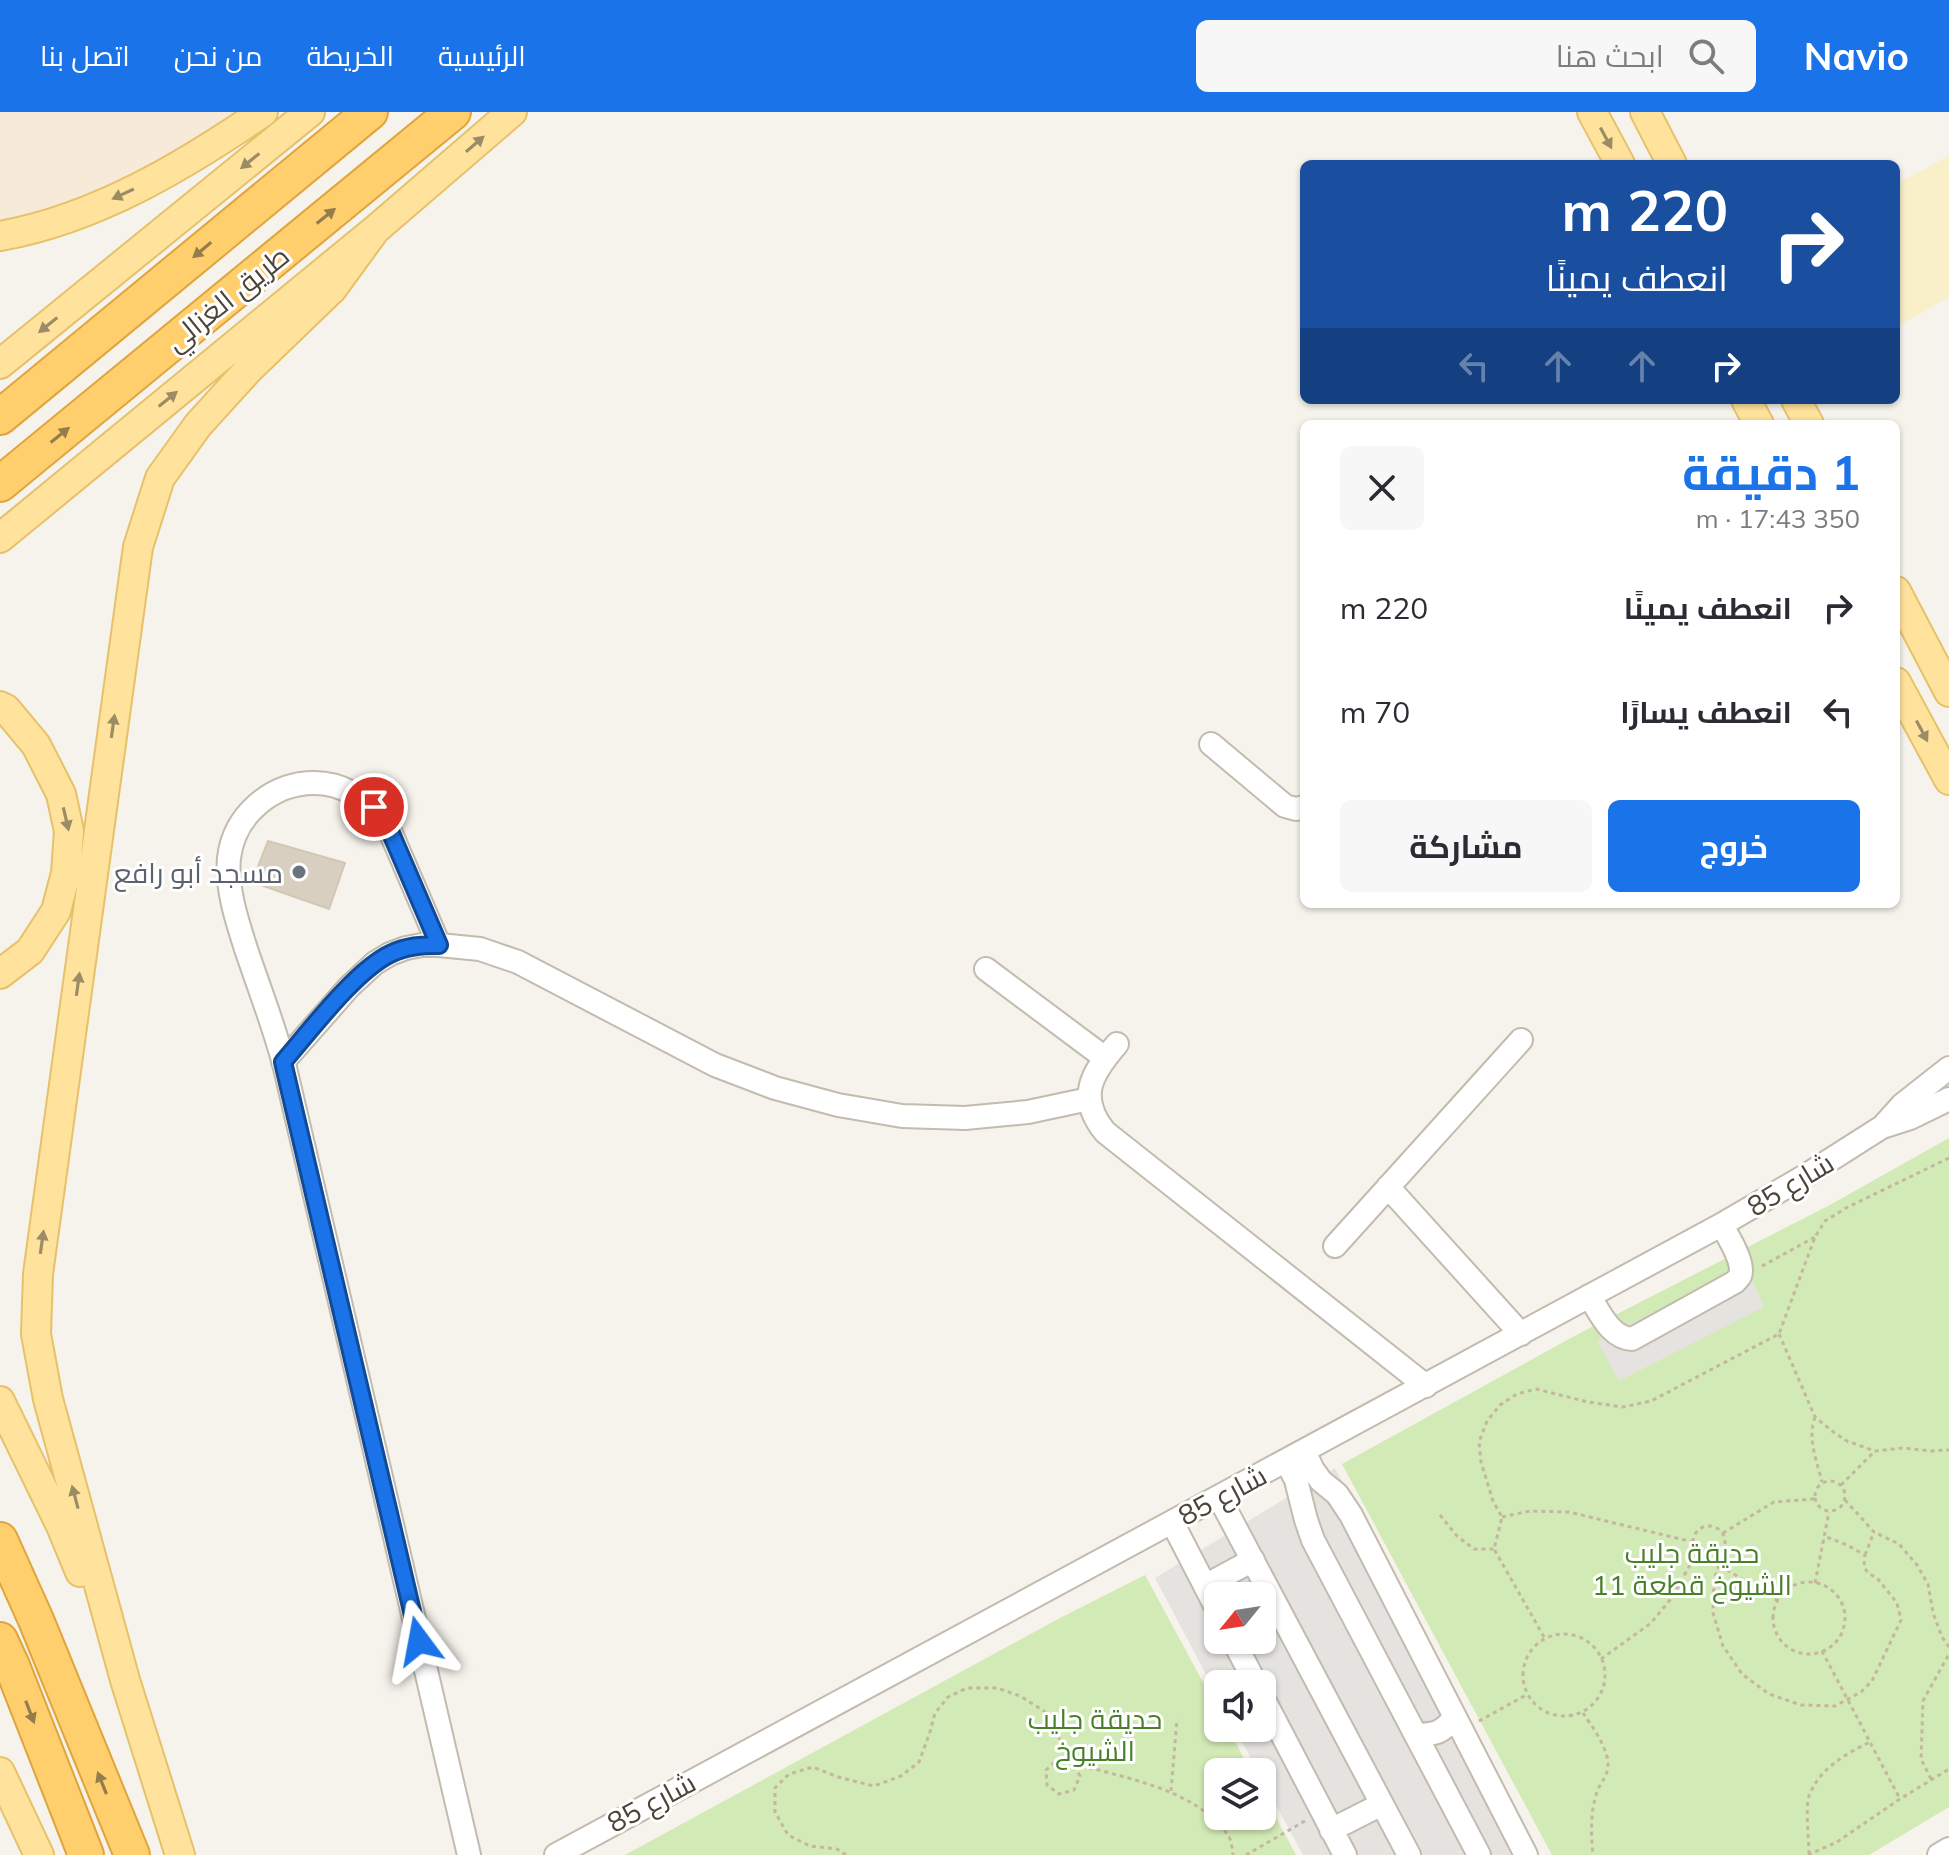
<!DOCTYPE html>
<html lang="ar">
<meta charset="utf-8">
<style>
body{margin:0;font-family:Mulish,Cairo,sans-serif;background:#f7f7f7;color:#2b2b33;direction:rtl;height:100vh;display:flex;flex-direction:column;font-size:30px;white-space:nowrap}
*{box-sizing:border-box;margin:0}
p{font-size:26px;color:#7c7c81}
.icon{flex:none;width:44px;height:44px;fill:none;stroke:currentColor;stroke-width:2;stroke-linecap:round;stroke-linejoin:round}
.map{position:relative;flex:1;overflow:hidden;direction:ltr}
.drawer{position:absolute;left:1300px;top:308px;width:600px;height:488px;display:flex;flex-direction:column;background:#fff;border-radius:12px;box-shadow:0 2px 6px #0004;direction:rtl}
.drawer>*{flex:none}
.top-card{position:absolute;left:1300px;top:48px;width:600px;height:244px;border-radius:12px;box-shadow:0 2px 6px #0004;direction:rtl;background:#1a4fa0;color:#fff;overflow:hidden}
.needle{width:52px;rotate:240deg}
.tools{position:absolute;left:1204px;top:1470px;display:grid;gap:16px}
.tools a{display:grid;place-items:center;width:72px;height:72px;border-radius:12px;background:#fff;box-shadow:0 2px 6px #0004;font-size:40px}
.pin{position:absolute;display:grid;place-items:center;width:68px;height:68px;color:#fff;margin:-34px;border:4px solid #fff;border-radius:50%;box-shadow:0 2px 8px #0007}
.me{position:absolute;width:88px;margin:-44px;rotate:347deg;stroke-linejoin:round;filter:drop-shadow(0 0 6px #0008)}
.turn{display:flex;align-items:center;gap:28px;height:168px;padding:0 40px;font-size:36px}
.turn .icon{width:104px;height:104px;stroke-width:2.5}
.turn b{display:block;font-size:56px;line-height:68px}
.lanes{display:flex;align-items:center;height:76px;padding:0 40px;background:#0003;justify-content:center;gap:40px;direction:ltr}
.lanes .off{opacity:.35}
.round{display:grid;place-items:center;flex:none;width:84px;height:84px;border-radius:12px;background:#f7f7f7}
.head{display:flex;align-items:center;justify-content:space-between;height:136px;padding:0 40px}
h1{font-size:48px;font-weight:700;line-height:60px;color:#1a73e8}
.cta{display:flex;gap:16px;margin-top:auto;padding:16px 40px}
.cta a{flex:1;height:92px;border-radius:12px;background:#1a73e8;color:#fff;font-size:32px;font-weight:700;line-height:92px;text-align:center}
.cta a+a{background:#f7f7f7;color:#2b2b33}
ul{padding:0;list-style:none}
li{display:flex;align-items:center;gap:24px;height:104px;padding:0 40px}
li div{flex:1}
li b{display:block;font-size:30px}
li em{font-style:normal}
header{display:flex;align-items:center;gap:48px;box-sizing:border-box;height:112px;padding:0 40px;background:#1a73e8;color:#fff}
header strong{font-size:38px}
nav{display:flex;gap:44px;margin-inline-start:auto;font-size:28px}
.search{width:560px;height:72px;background:#f7f7f7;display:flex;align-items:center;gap:20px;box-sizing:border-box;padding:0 28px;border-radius:12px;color:#7c7c81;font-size:30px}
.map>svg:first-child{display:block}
</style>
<header>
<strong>Navio</strong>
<div class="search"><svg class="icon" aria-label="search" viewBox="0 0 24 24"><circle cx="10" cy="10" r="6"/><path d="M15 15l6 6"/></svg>ابحث هنا</div>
<nav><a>الرئيسية</a><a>الخريطة</a><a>من نحن</a><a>اتصل بنا</a></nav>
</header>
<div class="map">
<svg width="1949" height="1743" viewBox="0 0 1949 1743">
<rect width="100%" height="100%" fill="#f6f3ec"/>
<path fill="#f7ead8" d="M0 0H263L223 27 0 124Z"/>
<path fill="#d2eab5" d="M1949 1026V1695L1869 1743H1552L1342 1352 1580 1221 1828 1094Z
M1145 1463 1218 1598V1616H1228L1251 1660H1218V1704H1262V1679L1296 1743H625L1058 1507Z"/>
<path fill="#f9efc9" d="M1949 44V185L1896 215V72Z"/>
<path fill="#e5e3e0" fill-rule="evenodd" d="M1746 1154 1764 1195 1619 1269 1597 1229Z
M1335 1356 1536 1743H1303L1262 1667V1660H1258L1235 1616H1262V1572H1218V1585L1155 1466ZM1218 1484H1262V1528H1218Z"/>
<path fill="#d8cfc1" stroke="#d3c7b4" stroke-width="2" d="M268 729 345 751 329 797 252 770Z"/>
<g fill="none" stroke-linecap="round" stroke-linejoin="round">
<g stroke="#c2bbae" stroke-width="26">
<path id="minor" d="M1211 632 1285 694 1296 697 1304 695
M439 833 387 712C369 689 346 671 314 671 272 671 234 703 229 746 226 776 237 809 246 837 259 876 275 916 285 956 347 1218 408 1481 469 1743
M986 857 1105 946
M1117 932C1091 962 1077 985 1105 1020L1426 1274
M283 950 349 875 375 851 390 842 406 836 422 833H439L480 837 518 850 715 953 775 976 838 993 902 1004 965 1006 1028 1000 1089 987
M1884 1013 1902 993 1949 956
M1388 1075 1521 1222
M1335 1134 1521 928
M1589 1184C1600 1200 1610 1226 1632 1227L1735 1170C1739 1165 1741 1165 1741 1158 1741 1146 1728 1123 1721 1113
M1304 1339 1313 1358 1321 1369 1337 1382 1351 1403 1526 1743
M1286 1349 1296 1368 1306 1408 1313 1428 1479 1743
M1219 1385 1409 1743
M1172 1410 1218 1499
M1205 1474 1253 1448
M1233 1528 1256 1572
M1262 1584 1345 1743
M1416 1623C1438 1622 1440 1621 1455 1606
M1331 1718 1382 1692
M556 1743 1721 1113 1805 1064 1882 1015 1910 1006 1949 987
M1939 1743 1949 1737"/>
</g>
<g stroke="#e6c16a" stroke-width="32">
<path id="major" d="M1592 0 1620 52
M1645 0 1672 52
M0 124C96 107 184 54 263 0
M0 252 310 0
M1746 288 1759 312
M1796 288 1809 312
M0 426 375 118 512 0
M1896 479 1949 580
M1896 570 1949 668
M0 594 6 597 36 633 61 682 69 719 66 761 56 799 30 839 0 862
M0 1289 61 1414 80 1460
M0 1660 39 1743
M180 1743 125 1568 48 1287 36 1222 38 1162 138 435 160 366 198 313 248 258 332 177 375 118"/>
</g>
<g stroke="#e0a43c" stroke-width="38">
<path id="highway" d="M0 305 370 0
M0 372 453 0
M0 1428 36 1508 132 1743
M0 1528 12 1554 86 1743"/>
</g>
<path stroke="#c4b79f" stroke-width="3" stroke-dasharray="4 4" stroke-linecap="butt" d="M1762 1154 1815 1125
M1779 1222 1815 1305 1832 1319 1847 1329 1875 1339 1903 1336 1931 1339 1949 1338
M1815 1305C1807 1327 1817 1349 1822 1370
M1815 1384a15 15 0 1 1 30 0a15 15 0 1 1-30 0Z
M1841 1373 1875 1339
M1845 1388 1874 1420 1899 1432 1917 1453 1928 1472 1933 1501 1942 1525 1949 1535
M1440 1403 1457 1424 1474 1437H1494
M1502 1405 1530 1399 1569 1400 1693 1430
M1693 1430a16 16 0 1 1 32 0a16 16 0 1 1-32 0Z
M1723 1421 1774 1390 1814 1387
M1865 1443 1874 1420
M1716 1447 1719 1453 1778 1489
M1719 1453 1714 1468 1713 1501 1723 1534 1742 1562 1769 1582 1801 1593 1835 1594 1861 1580 1872 1569 1901 1508 1897 1491 1877 1466 1868 1461 1864 1455 1865 1443 1847 1433 1824 1424
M1773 1506a36 36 0 1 1 72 0a36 36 0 1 1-72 0Z
M1815 1471 1829 1400
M1523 1563a41 41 0 1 1 82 0a41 41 0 1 1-82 0Z
M1544 1525 1494 1437 1502 1405 1493 1389 1481 1350 1479 1330 1487 1309 1500 1293 1517 1282 1536 1277 1588 1290 1623 1295 1651 1289 1779 1222 1815 1125 1825 1109 1846 1096 1949 1046
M1822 1539 1900 1687
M1601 1547 1651 1511 1670 1488 1697 1441
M1583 1601C1592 1614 1607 1635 1608 1651 1608 1665 1601 1669 1597 1680 1590 1700 1591 1723 1593 1743
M1479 1609 1528 1582
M1931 1667 1921 1647 1923 1589 1949 1542
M1171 1679 1177 1607
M1809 1742C1809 1729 1805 1695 1809 1684 1819 1657 1845 1642 1870 1630
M846 1743 837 1737 810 1734 788 1723 775 1700V1676L789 1662 813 1655 838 1665 874 1674 901 1664 919 1650 930 1620 935 1601 948 1585 967 1576H997L1020 1584 1044 1599 1080 1664 1074 1678 1059 1682 1047 1673 1046 1658 1057 1648 1072 1651C1124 1666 1198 1677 1229 1725 1232 1730 1232 1737 1233 1743
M1246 1743 1305 1709
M1808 1743 1837 1730 1900 1687 1949 1657"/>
<use href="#minor" stroke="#fff" stroke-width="22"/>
<use href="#major" stroke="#ffe39c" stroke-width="28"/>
<use href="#highway" stroke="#ffcf6e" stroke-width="34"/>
</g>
<defs><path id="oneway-solid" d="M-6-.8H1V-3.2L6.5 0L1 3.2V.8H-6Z" transform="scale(2)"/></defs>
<g fill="#9c8c66">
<use href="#oneway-solid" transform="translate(1606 26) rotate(62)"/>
<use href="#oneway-solid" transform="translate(475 32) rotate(-41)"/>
<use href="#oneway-solid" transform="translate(250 49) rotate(141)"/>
<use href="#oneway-solid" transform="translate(123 82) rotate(155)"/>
<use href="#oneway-solid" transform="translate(48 213) rotate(141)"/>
<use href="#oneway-solid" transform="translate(168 287) rotate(-39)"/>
<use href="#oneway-solid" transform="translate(113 614) rotate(-82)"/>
<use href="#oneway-solid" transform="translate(1922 619) rotate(62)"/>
<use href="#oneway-solid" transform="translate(66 707) rotate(77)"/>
<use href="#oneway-solid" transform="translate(78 872) rotate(-82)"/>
<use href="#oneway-solid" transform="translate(42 1130) rotate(-82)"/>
<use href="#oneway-solid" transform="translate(75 1385) rotate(-105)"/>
</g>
<g fill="#937c4e">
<use href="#oneway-solid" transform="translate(326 104) rotate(-39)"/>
<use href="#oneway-solid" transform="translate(202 138) rotate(140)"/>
<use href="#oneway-solid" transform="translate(60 323) rotate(-39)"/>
<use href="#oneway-solid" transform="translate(30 1600) rotate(69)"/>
<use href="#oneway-solid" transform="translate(102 1671) rotate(-112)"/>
</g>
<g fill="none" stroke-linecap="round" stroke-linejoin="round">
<g stroke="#114b97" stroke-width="20">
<path id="route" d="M374 695 387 712 439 833C422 833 406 834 390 842 355 859 310 919 283 950L419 1529"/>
</g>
<use href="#route" stroke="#1a73e8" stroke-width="14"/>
</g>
<circle fill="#6b7280" stroke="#fff" stroke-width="3" cx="299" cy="760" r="8"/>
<g text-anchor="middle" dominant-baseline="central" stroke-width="6" stroke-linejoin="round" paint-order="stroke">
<g font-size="28" fill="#4b4439" stroke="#fff">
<text transform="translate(227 186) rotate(-39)">طريق الغزالي</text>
<text transform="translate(1790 1072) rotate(-31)">شارع 85</text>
<text transform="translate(1222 1383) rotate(-28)">شارع 85</text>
<text transform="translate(651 1690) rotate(-28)">شارع 85</text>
</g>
<g font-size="28" fill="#5b616d" stroke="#fff" text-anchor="end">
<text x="283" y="760">مسجد أبو رافع</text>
</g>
<g font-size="28" fill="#4a7f2a" stroke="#fff">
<text x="1692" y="1440">حديقة جليب<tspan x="1692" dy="32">الشيوخ قطعة 11</tspan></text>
<text x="1095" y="1606">حديقة جليب<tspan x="1095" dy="32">الشيوخ</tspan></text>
</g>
</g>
</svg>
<div class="tools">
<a><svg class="needle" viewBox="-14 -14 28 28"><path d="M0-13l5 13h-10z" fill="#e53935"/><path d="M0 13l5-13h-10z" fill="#7c7c81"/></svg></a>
<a><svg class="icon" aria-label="sound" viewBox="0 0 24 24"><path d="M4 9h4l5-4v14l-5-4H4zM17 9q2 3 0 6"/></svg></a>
<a><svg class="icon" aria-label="layers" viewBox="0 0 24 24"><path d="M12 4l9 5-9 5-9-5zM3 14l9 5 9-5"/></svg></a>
</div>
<div class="pin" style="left:374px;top:695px;background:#d93025"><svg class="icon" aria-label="arrive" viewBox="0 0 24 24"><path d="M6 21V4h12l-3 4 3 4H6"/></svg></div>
<svg class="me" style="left:419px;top:1529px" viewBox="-20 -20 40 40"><path d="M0-17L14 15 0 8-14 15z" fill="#1a73e8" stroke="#fff" stroke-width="4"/></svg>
<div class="top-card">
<div class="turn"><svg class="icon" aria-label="right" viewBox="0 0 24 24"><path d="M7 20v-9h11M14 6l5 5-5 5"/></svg><div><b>220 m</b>انعطف يمينًا</div></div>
<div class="lanes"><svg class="icon off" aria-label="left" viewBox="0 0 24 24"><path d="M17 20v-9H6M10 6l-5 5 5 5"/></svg><svg class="icon off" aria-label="ahead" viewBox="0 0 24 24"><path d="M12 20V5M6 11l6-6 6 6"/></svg><svg class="icon off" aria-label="ahead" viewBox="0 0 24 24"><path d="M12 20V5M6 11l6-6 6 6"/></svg><svg class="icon" aria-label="right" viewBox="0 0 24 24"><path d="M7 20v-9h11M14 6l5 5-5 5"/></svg></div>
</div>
<section class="drawer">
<div class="head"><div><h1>1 دقيقة</h1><p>350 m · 17:43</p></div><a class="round"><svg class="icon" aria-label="close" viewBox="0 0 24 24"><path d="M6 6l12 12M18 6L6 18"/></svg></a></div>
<ul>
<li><svg class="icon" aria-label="right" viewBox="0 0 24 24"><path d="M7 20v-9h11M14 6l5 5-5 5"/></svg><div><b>انعطف يمينًا</b></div><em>220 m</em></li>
<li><svg class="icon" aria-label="left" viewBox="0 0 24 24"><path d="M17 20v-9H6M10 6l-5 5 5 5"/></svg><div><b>انعطف يسارًا</b></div><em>70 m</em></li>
</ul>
<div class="cta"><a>خروج</a><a>مشاركة</a></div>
</section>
</div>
